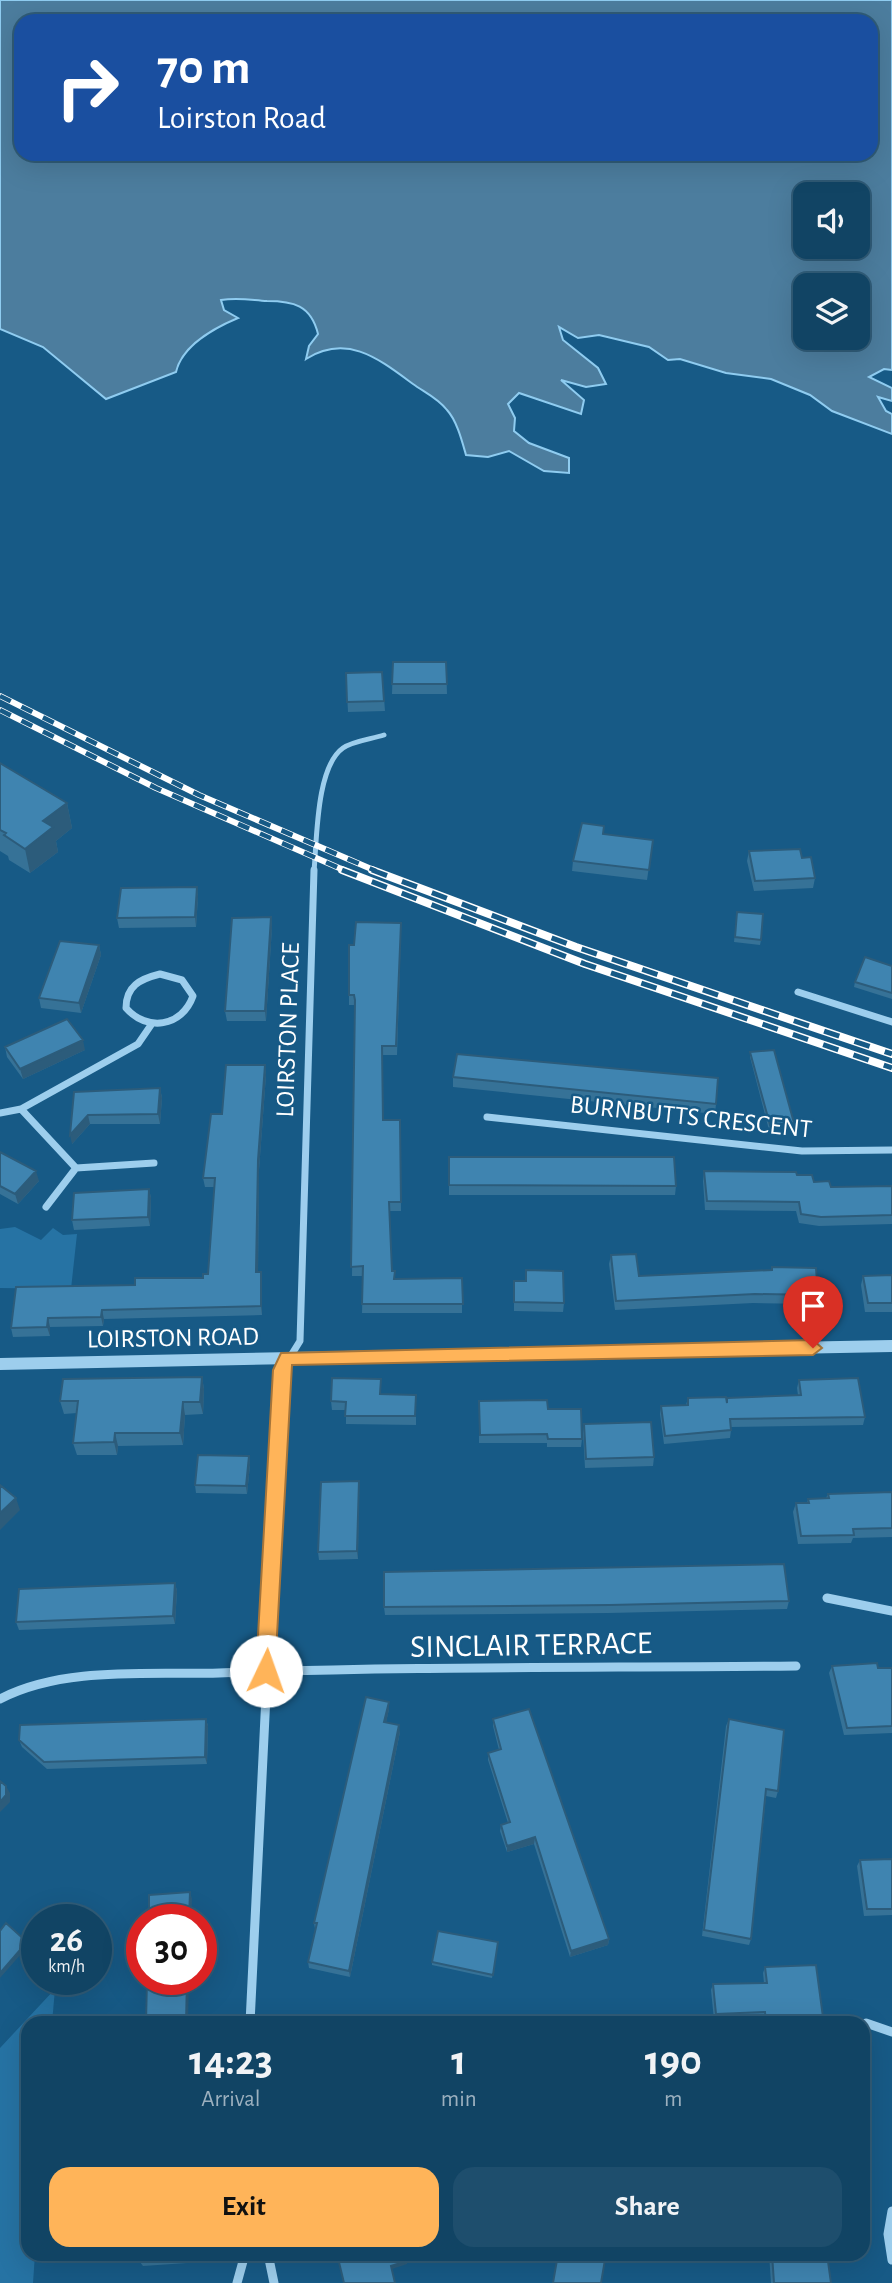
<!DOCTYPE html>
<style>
body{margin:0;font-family:"Alegreya Sans",sans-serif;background:#1e4e6d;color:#f1f3f6;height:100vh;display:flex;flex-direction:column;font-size:26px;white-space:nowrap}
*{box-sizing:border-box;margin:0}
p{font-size:23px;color:#9cb0bf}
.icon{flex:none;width:38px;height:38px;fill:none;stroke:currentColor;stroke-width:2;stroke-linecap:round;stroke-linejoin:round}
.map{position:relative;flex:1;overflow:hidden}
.sheet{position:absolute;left:21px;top:2016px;width:849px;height:245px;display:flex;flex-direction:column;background:#114464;border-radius:21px;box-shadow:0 7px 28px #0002,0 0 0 2px #305c78}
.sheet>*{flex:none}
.top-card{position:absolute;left:14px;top:14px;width:864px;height:147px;border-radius:21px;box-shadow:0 7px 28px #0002,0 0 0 2px #305c78;background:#1a4fa0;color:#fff;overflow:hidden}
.controls{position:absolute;left:793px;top:182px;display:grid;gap:14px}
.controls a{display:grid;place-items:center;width:77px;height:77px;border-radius:14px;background:#114464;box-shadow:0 7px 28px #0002,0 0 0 2px #305c78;font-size:35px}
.speed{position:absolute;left:21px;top:1904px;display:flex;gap:14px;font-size:35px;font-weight:700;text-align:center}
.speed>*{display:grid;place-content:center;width:91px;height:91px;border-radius:50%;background:#114464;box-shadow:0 7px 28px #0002,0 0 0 2px #305c78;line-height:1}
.speed small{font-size:18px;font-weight:400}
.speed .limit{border:10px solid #d22;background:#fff;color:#111}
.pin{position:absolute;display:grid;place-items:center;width:60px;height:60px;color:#fff;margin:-72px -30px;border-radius:50% 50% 50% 0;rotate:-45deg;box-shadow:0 0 7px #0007}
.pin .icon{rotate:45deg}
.me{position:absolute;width:77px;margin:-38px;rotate:3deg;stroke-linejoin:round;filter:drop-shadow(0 0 5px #0008)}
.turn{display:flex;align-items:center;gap:24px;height:147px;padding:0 28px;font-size:32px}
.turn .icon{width:91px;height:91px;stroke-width:2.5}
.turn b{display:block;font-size:49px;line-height:60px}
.eta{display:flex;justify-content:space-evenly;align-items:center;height:119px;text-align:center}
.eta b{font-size:42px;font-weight:700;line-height:49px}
.button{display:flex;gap:14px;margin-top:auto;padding:14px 28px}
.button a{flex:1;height:80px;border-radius:21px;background:#ffb459;color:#111;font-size:28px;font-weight:700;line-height:80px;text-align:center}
.button a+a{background:#1e4e6d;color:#f1f3f6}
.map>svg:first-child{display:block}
</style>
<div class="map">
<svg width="892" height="2283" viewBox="0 0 892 2283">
<rect width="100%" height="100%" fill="#175a86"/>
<path fill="#2673a4" d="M15 1227 41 1240 53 1228 63 1235 77 1234 71 1289 0 1288V1229Z
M55 1989 52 2023H28V2254H35L33 2283H0V2048Z"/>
<path fill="#4c7d9e" stroke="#8fccf0" stroke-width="2" fill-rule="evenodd" d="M0 0H892V370L884 369 869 377 892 388V401L878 397 886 411 892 414V434L832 411 810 395 771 379 726 373 680 359 668 360 649 347 599 335 578 338 559 327 563 340 598 368 606 384 586 387 561 380 584 400 581 414 519 393 508 404 515 418 514 431 529 443 569 458V473L544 471 509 451 488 457 466 455C462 441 457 421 447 410 438 398 424 392 413 384 379 359 347 333 306 359L309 346 318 334C311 305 293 301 267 301 251 300 238 297 221 300L224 310 238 318C214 328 182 346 176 372L106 399 43 347 0 329ZM21 21H872V154H21ZM805 194H858V247H805ZM805 285H858V338H805Z"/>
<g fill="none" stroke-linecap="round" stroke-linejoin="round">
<path stroke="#9dceed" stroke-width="5" d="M314 871C317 840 316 767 343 748 353 741 372 739 384 735"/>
<path stroke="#9dceed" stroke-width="7" d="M160 974 182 980 193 996C182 1027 147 1032 126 1008 126 986 140 979 160 974Z
M798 992 892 1022
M21 1109 76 1168 154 1163
M0 1113 21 1109 138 1044 151 1025
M487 1117 802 1151 892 1150
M46 1207 76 1168
M276 1492 282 1370 300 1341 314 870"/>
<path stroke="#9dceed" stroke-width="9" d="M827 1598 892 1611
M0 1699C63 1666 149 1675 219 1673 411 1666 604 1668 796 1666
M250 2023 276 1491
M866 2023 892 2032
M892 2211 888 2234 892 2260
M268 2254 274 2283
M237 2283 245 2254"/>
<path fill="#9dceed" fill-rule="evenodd" d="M892 1340V1352L0 1370V1358Z"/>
<g stroke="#fff" stroke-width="6">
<path id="rail-far1" d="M0 696 199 795 376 871
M0 710 156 788 346 871"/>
</g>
<g stroke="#fff" stroke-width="8">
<path id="rail" d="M342 870 585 964 892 1068
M372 870 576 947 892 1054"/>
</g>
<use href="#rail-far1" stroke="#175a86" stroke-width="4.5" stroke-dasharray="12" stroke-linecap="butt"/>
<use href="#rail" stroke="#175a86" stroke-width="5" stroke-dasharray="16" stroke-linecap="butt"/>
</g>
<path fill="#367297" d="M393 662H446L447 694H392Z
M382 672 385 711 348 712 346 673Z
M0 763 67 803 72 828 56 841 58 852 30 873 9 860 8 856 0 851Z
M604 826V834L653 840 647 880 572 871 573 861Z
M749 851 802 858 815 878 813 888 754 891 747 861Z
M197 887 198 897 196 927 119 928 117 918Z
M737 912 761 940 760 945 734 942Z
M271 917 272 927 266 1021H227L225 1011Z
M401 933 397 1055H382L383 1120H400L401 1211H389L392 1271 395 1279 462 1278V1313H362L363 1276H352L355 1005H349V995L354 945Z
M99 945 101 955 81 1013 41 1008 39 998Z
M892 966V999L854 987 855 982Z
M5 1047 85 1050 23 1079 7 1057Z
M750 1052 794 1123 793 1127 769 1130 750 1057Z
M265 1065 266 1075 259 1170 258 1272H261L262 1281V1315L104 1319 103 1326 50 1327V1336L13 1337 11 1328 135 1285 203 1278 208 1274 215 1187H205L203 1178 222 1114Z
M453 1077 716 1104 715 1114 453 1087Z
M160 1088 162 1098 160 1124H90L72 1144 74 1092Z
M0 1152 39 1181 18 1204 0 1194Z
M449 1157 676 1186 675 1195H449Z
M704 1171 797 1175 814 1182 831 1187 892 1186V1224L819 1226 799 1223 796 1211 705 1210 703 1181Z
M149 1189 151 1198 150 1226 74 1230 72 1220Z
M611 1255 639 1276 771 1270 772 1267 818 1295 816 1304 753 1303 615 1310 609 1264Z
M526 1270 564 1303 563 1312 514 1311V1281H525Z
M892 1275V1312H865L861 1285 863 1276Z
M202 1377 204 1389 203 1414 185 1415 183 1445 118 1446 117 1455H77L73 1443 77 1413 64 1414 60 1401Z
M381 1379V1394L416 1395V1425L346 1424V1410H332L331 1401Z
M799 1380 865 1417 863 1425 731 1427V1430L730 1438 664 1444 660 1414 661 1406 686 1405 688 1398 727 1400 798 1395 797 1388Z
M479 1401 548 1409 582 1439 581 1447H547V1443H479Z
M584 1424 654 1457 653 1466 585 1468 583 1433Z
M249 1456 250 1465 247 1494 196 1493 195 1485Z
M359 1481 358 1559 319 1560 318 1552Z
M892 1492V1537L853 1538 851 1543 798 1544 793 1512 796 1503H807L808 1499 826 1498 828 1494Z
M175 1583 177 1591 175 1624 19 1630 16 1622Z
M789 1601 787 1609 608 1613 385 1615 384 1607Z
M832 1666 892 1668V1733L844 1735 829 1673Z
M389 1702V1709L386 1722 400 1732 350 1977 309 1968 308 1962 315 1929 314 1923Z
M206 1719 208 1726 207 1764 47 1769 22 1747 19 1740Z
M493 1719 609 1939 608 1945 570 1957 534 1844 507 1852 500 1831 501 1825 508 1823 488 1760V1753L499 1750 493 1726Z
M729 1719 778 1791 776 1798 766 1796 751 1939 749 1945 702 1936 726 1726Z
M892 1859V1915L864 1916 857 1866 860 1860Z
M498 1942 492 1978 432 1965V1962Z
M765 1967 823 2017 821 2023H763L762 2018 714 2020 711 1990 713 1984 764 1983 763 1973Z
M140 2254H188L187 2263 143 2266 140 2262Z
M769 2254H827L831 2283H771Z"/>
<path fill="#2c5c7b" d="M67 803 72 828 56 841 58 852 30 873 25 849 43 821Z
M197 887 198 897 196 927 195 917Z
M271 917 272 927 266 1021 265 1011Z
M99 945 101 955 81 1013 79 1003Z
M83 1040 85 1050 23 1079 20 1069Z
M265 1065 266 1075 259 1170 258 1281 256 1272 258 1160Z
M160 1088 162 1098 160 1124 158 1114Z
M88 1115 90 1124 72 1144 70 1135Z
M36 1171 39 1181 18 1204 15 1194Z
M149 1189 151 1198 150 1226 148 1217Z
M261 1272 262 1281V1315L261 1306Z
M102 1310 104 1319 103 1326 101 1317Z
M48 1318 50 1327V1336L47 1327Z
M202 1377 204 1389 203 1414 200 1402Z
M183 1402 185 1415 183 1445 180 1433Z
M115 1433 118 1446 117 1455 114 1442Z
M249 1456 250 1465 247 1494 246 1486Z
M359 1481V1490L358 1559 357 1551Z
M16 1498 20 1510 0 1530V1513Z
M175 1583 177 1591 175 1624 173 1616Z
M389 1702V1709L385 1729 384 1722Z
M206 1719 208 1726 207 1764 205 1757Z
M399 1725 400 1732 350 1977 349 1971Z
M6 1786 10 1793V1802L0 1812V1802Z
M535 1837 534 1844 507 1852V1846Z
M190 1892 192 1899 191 1920H189Z
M609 1939 608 1945 570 1957 571 1951Z
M27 1942 29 1945 0 1978V1973Z
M187 1979H189L188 2023H186Z
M407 2261V2264L392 2269 391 2266Z"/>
<path fill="#3f84b0" stroke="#2c5c7b" stroke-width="2" d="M393 662H446L447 684H392Z
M382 672 384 701 347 702 346 673Z
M0 763 67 803 43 821 53 827 25 849 4 835 6 833 0 830Z
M582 823 604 826 603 834 653 840 649 870 573 861Z
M800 849 802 858 811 857 815 878 755 881 749 851Z
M197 887 195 917 117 918 121 888Z
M737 912 763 914 761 940 735 937Z
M271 917 265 1011H225L232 918Z
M356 922 401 923 396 1046H382L383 1120H400L401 1202H389L392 1271H395L394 1279 462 1278 463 1304H362L363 1266 351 1267 355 1000 354 995H349V945H354Z
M60 941 99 945 79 1003 39 998Z
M865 957 892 966V993L855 982Z
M67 1019 83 1040 20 1069 5 1047Z
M774 1050 794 1123 770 1125 750 1052Z
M457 1054 718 1078 716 1104 453 1077Z
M226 1065H265L258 1160 256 1272H261V1306L102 1310 101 1317 48 1318 47 1327 11 1328 16 1287 135 1285V1278H203V1274H208L215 1178H203L211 1114H222Z
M160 1088 158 1114 88 1115 70 1135 74 1092Z
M0 1152 36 1171 15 1194 0 1186Z
M449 1157H674L676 1186 449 1185Z
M704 1171 796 1172 797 1175H812L814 1182 829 1181 831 1187 892 1186V1215L821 1217 801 1214 799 1202 707 1201Z
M149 1189 148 1217 72 1220 74 1193Z
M636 1254 639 1276 772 1270V1267L816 1268 818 1295 755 1294 616 1301 611 1255Z
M526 1270 563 1271 564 1303 514 1302V1281H526Z
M892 1275V1303H868L863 1276Z
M202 1377 200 1402H183L180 1433H115L114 1442 73 1443 78 1401H60L63 1379Z
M332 1378 381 1379 380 1394 416 1395 415 1416H345L346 1402 331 1401Z
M858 1378 865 1417 730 1419 731 1430 665 1436 661 1406 688 1405V1398L726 1397 727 1403V1398L801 1395 799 1380Z
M547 1400 548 1409H581L582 1439H548L547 1434 480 1435 479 1401Z
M651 1422 654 1457 586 1459 584 1424Z
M198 1455 249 1456 246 1486 195 1485Z
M359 1481 357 1551 318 1552 321 1482Z
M0 1485 16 1498 0 1513Z
M892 1492V1528L853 1529 854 1535 801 1536 796 1503H809L808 1499 829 1498 828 1494Z
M784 1564 789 1601 610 1605 384 1607V1572Z
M175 1583 173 1616 16 1622 19 1589Z
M877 1663 878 1668H892V1726L847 1728 832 1666Z
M366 1697 389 1702 384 1722 399 1725 349 1971 308 1962 317 1923H314Z
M529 1709 609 1939 571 1951 535 1837 507 1846 501 1825 510 1822 488 1753 501 1749 493 1719Z
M206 1719 205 1757 44 1762 19 1740 20 1725Z
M729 1719 784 1730 778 1791 766 1789 751 1939 704 1930Z
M0 1781 6 1786V1795L0 1802Z
M892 1859V1909H867L860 1860Z
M190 1892 189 1920H149V1895Z
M6 1923 27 1942 0 1973V1931Z
M438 1931 498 1942 493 1975 432 1962Z
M816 1965 823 2017H820L821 2023H766L765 2012 716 2014 713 1984 767 1983 765 1967Z
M147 1979H187L186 2023H146Z
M140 2254H185V2259L140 2262Z
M337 2254H405L407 2261 391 2266 395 2283H344Z
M558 2254H606L601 2283H553Z
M772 2254H827L831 2283H774Z"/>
<path fill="#ffb459" stroke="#a6753a" stroke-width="2" d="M813 1340 822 1348 813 1355 292 1365 275 1671 272 1678 266 1680 259 1678 256 1671 273 1370 281 1353Z"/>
<g text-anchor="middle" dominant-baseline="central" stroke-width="5" stroke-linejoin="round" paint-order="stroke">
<g font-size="26" fill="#fff" stroke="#175a86">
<text transform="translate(288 1030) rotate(-88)">LOIRSTON PLACE</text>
<text transform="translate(691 1117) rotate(6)">BURNBUTTS CRESCENT</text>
<text transform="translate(173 1338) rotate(-1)">LOIRSTON ROAD</text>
</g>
<g font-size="32" fill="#fff" stroke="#175a86">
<text transform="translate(531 1645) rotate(-1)">SINCLAIR TERRACE</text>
</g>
</g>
</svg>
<div class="controls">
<a><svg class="icon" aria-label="sound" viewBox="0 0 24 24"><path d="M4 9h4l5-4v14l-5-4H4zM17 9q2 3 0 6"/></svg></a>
<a><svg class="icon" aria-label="layers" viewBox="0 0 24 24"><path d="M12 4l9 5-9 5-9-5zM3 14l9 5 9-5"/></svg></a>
</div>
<div class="speed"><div>26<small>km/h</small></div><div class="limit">30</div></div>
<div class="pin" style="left:813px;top:1348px;background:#d93025"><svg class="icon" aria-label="arrive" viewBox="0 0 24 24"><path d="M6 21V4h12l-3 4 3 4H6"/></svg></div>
<svg class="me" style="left:266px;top:1671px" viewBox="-20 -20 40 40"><circle r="19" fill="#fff"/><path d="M0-13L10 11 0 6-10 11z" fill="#ffb459"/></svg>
<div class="top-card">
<div class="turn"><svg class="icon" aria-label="right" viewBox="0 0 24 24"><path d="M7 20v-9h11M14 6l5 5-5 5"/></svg><div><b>70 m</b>Loirston Road</div></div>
</div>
<section class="sheet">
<div class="eta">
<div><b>14:23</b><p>Arrival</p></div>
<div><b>1</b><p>min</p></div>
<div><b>190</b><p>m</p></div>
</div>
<div class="button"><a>Exit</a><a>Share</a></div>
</section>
</div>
